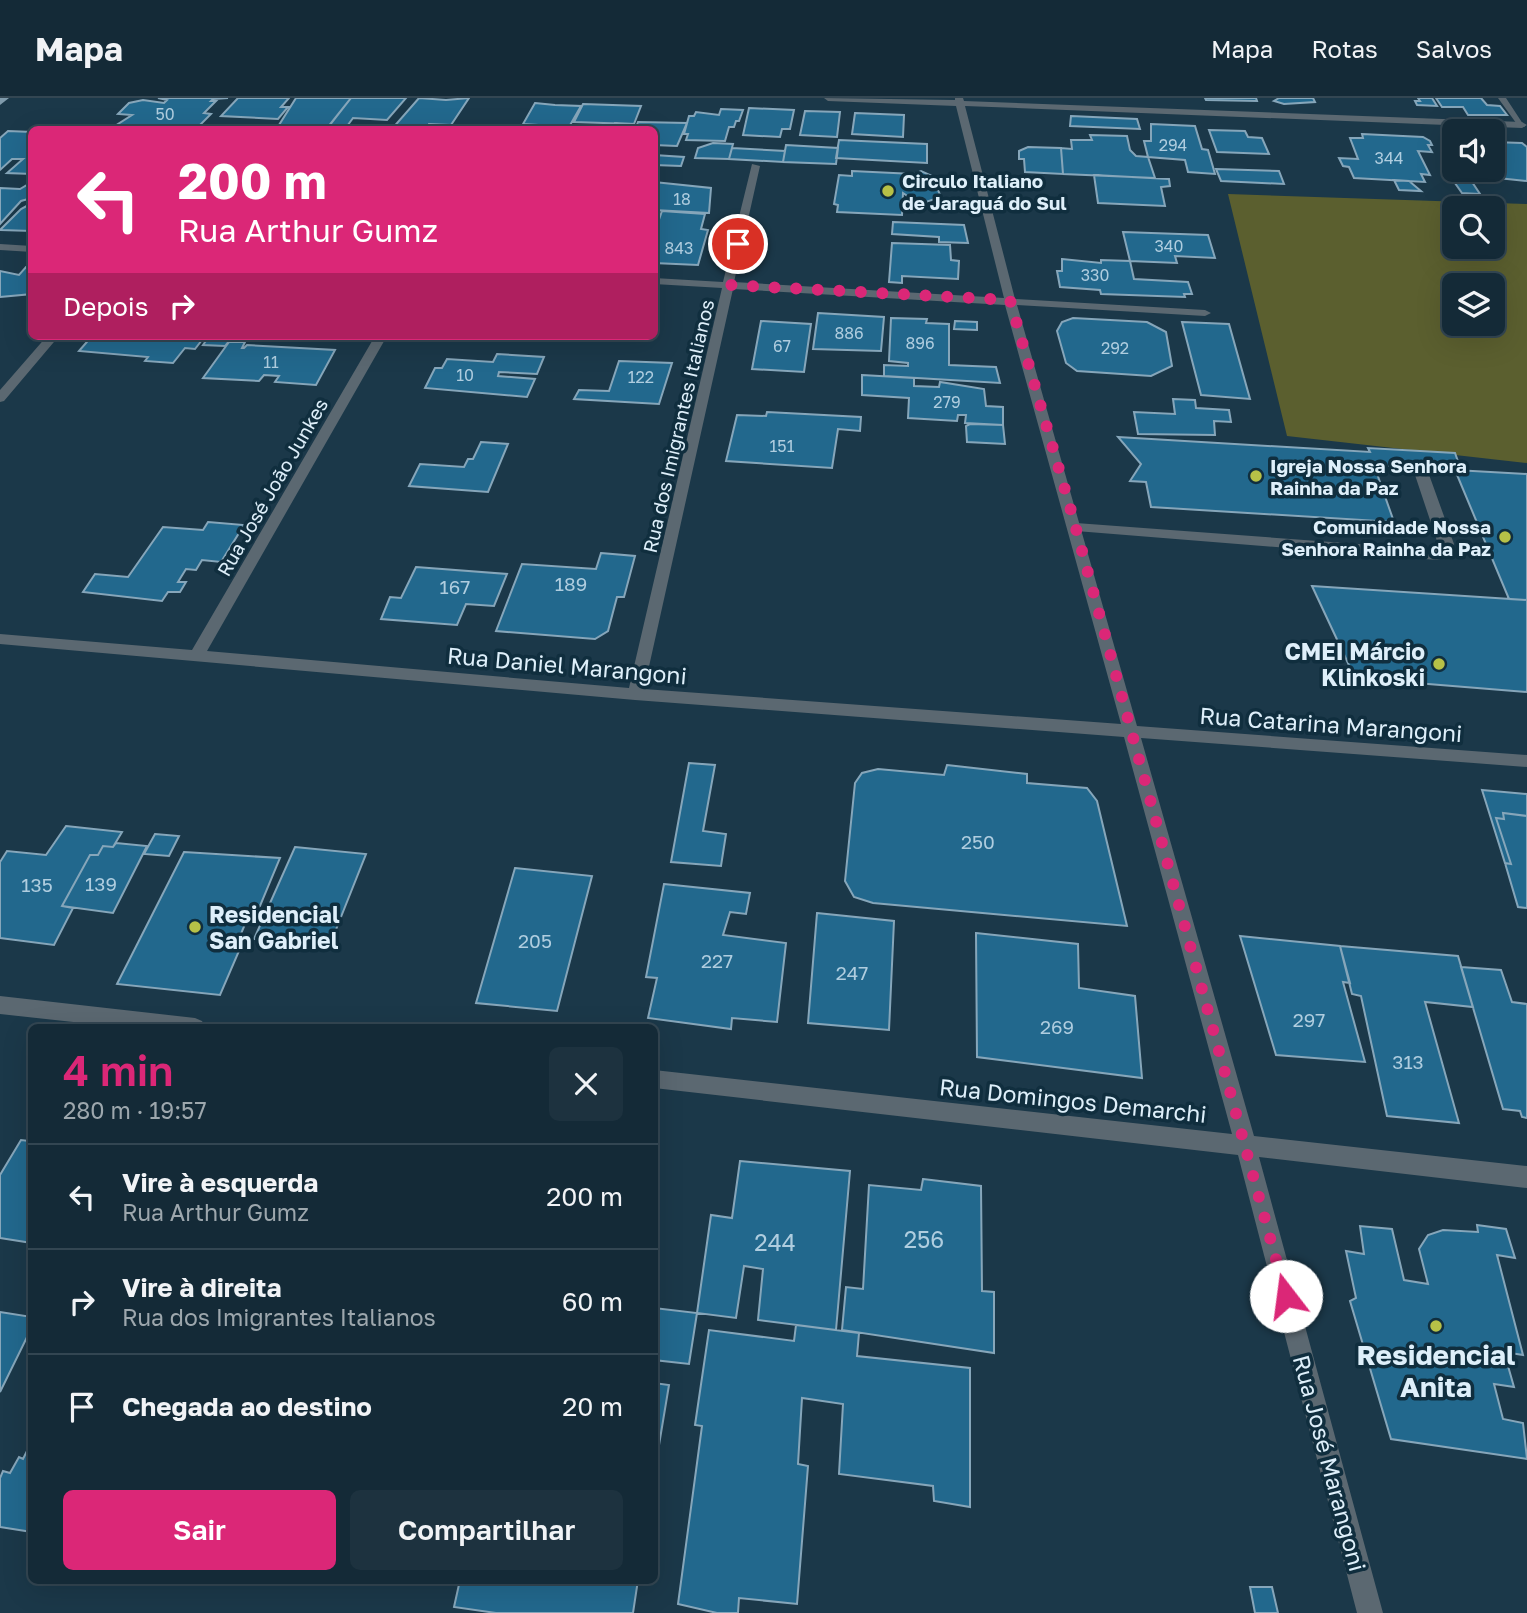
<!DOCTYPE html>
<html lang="pt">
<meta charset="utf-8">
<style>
body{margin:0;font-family:"Golos Text",sans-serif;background:#1d323f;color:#f1f3f6;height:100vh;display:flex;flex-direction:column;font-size:26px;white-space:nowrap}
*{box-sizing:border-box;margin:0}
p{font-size:23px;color:#9da7ad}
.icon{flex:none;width:38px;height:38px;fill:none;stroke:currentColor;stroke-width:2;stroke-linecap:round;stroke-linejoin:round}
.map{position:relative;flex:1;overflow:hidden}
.drawer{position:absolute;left:28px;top:926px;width:630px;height:560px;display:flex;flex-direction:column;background:#142a37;border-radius:10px;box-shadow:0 7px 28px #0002,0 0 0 2px #334652}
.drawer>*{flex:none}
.guide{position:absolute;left:28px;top:28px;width:630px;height:214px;border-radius:10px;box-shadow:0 7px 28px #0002,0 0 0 2px #334652;background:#db2777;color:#fff;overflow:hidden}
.buttons{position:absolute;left:1442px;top:21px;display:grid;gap:14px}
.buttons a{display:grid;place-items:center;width:63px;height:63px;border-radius:10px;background:#142a37;box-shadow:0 7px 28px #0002,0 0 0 2px #334652;font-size:35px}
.pin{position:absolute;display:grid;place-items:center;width:60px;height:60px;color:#fff;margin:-30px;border:4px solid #fff;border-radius:50%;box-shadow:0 2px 7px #0007}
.me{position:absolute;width:77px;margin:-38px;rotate:345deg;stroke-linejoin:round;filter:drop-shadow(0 0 5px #0008)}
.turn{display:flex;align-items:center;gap:24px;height:147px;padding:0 35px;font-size:32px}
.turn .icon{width:91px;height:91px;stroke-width:2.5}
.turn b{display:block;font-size:49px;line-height:60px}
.then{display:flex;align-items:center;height:66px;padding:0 35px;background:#0003;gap:14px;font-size:26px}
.round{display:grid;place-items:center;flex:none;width:74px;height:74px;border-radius:10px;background:#1d323f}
.summary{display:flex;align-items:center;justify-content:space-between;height:119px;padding:0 35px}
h1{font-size:42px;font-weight:600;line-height:52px;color:#db2777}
.button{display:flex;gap:14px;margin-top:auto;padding:14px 35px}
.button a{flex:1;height:80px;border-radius:10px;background:#db2777;color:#fff;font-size:28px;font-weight:600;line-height:80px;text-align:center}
.button a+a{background:#1d323f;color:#f1f3f6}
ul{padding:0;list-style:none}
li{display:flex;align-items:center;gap:21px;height:105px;padding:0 35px;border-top:2px solid #334652}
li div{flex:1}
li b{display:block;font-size:26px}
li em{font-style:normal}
header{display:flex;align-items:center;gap:42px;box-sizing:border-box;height:98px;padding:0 35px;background:#142a37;border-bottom:2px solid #334652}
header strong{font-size:33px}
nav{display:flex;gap:38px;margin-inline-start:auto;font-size:24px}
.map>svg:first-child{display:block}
</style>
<header>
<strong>Mapa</strong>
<nav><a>Mapa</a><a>Rotas</a><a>Salvos</a></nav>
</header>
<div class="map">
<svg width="1527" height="1515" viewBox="0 0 1527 1515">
<rect width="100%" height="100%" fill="#1b3849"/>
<path fill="#5b5f2f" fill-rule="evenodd" d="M1228 96 1527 106V365L1287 338ZM1454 110H1493V149H1454ZM1454 187H1493V226H1454Z"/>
<path fill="#22688d" stroke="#86a6ba" stroke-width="2" d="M228 0 213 1 211 3H216L204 15 211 16 195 32 115 28 132 17 118 16 129 5 143 2 164 5 167 2 158 0Z
M238 0H289L281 9H288L278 21 221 18Z
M296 0H351L326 32 279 27Z
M351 0H406L387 22 353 20 345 31 327 30Z
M419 0 446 2 469 0 451 27 429 26 426 32H391Z
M1205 0H1256L1257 3 1206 2Z
M1279 0H1313L1315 4 1284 6 1274 3Z
M1418 0H1432L1437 8 1417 7 1415 3H1420Z
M1436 0H1481L1487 7 1500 8 1507 17H1468L1463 9H1442Z
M535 5 555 7 581 8 569 29 523 26Z
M583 6 641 8 634 26 574 24Z
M749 10 794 12 790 31H782L780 39 743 37Z
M721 11 743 12 739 23H736L734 29H729L725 43 686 42 688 36H684L689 18H694L696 14 719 17Z
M805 13 840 14 837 39 800 37Z
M855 15 904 17 903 39 852 36Z
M1071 18 1137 21 1140 31 1070 28Z
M638 24 687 25 677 48 654 47V32H635Z
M615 25 634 26 632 32H612Z
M1151 26 1195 28 1202 51 1208 52 1215 76 1188 74 1185 62 1148 59 1144 43H1151Z
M243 27 272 28 269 32H230Z
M1209 32 1245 33 1248 39 1262 40 1269 56 1217 54Z
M8 33 32 34V76L7 75 23 61H12L0 72V40Z
M1362 36 1423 39 1430 43 1432 47H1428L1432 54 1418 53 1430 77 1421 76 1425 84 1354 80 1349 69 1343 68 1339 60 1358 61 1350 40H1363Z
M1090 37 1127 38 1130 52 1136 58 1148 59 1155 80 1063 76 1061 50 1072 51 1071 42H1092Z
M839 42 927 46V65L836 60Z
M1493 44 1522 45 1527 49V83L1498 80 1492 72Z
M713 45 733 46 729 61 695 60 698 50Z
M786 47 838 50 836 66 783 64Z
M1028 49 1061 50 1063 76 1025 74 1024 61H1019V53Z
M732 50 785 53 783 64 729 61Z
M654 57 684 59 681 68 654 67Z
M1216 71 1279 73 1284 86 1221 83Z
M852 73 914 76 921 73 932 78 927 80 930 85 926 87 938 92 941 99 926 104 915 103 903 95 902 117 837 114 838 107 834 106 839 77 852 78Z
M1094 77 1169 81 1170 88 1161 89 1165 108 1098 105Z
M1450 78H1468L1480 96 1462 95Z
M1394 82 1409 83 1421 93 1399 92Z
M32 84V100L21 103 0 126V90L20 91Z
M32 84V100L21 103 0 126V90L20 91Z
M654 84 711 90 709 115 654 112Z
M32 105V133L0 132 21 111Z
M662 113 705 116 701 131 708 132 698 167 654 165V136Z
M893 124 964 127 968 145 939 144V139L892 136Z
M1123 134 1208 137 1215 160 1175 158 1177 165 1130 163Z
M892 145 950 147 951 162 959 163 958 181 902 178V185L889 184Z
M1062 161 1101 165V162L1130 163 1134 181 1188 184 1192 196H1184L1185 199 1101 196 1100 192 1060 189 1057 173H1062Z
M26 169 32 170V196L0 199V173L19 177Z
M818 215 884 219 881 253 813 251Z
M891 220 927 221 926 225 949 226V267L996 269 1000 285 884 278V267L908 268V265L889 263Z
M1073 220 1147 224 1166 234 1172 268 1151 278 1077 273 1066 265 1057 233 1062 224Z
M761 223 811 226 804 274 752 271Z
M955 223 977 224V232L954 231Z
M1182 224 1229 226 1250 301 1201 297Z
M92 238H205L195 251 185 250 173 265 145 263 148 259 79 253Z
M220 238H233L225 248 203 247 208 240Z
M229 244H245L242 250H244L247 247 335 252 316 287 275 284 279 278 264 277 259 283 203 280Z
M497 256 544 259 537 276 499 274 498 278 535 281 527 299 425 290 435 270H442L447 261 493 264Z
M619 263 672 265 659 306 574 301 579 292 609 293Z
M862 277 914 280V288L939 289 940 284 984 291 986 308 1003 309V327L965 325 966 317H958L957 323 908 320 909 300 862 297Z
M1173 301 1195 302 1196 310 1229 312 1231 324 1214 323 1215 337 1138 336 1134 314 1175 316Z
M767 314 861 319 860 333 838 331 832 370 726 363 737 317 766 318Z
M970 326 1003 327 1005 346 967 344 966 328Z
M1118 339 1370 354 1368 350 1455 355 1461 372 1374 367 1394 424 1151 409 1146 384 1130 383 1141 366Z
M481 344 508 346 488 394 409 388 420 366 464 369 468 361H473Z
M1455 372 1527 376V502L1509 501Z
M208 424 244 427 221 464 202 462 196 472 186 471 178 484H186L180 494H168L162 503 83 494 95 476 128 479 163 429 203 432Z
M601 455 635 458 624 499H617L608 533 595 541 496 533 522 466 596 471Z
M416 469 507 476 494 508 466 506 457 527 381 521 390 499 401 500Z
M1312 488 1527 502V594L1355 580Z
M689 665 715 667 703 733 726 736 721 768 671 764Z
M947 667 1027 676V685L1087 690 1097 703 1127 828 873 805 854 799 845 783 855 685 862 675 878 671 944 677Z
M1482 692 1527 696V718L1503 715 1504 721 1496 720 1511 766 1505 765Z
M1503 715 1527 718V810L1518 809 1505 765 1511 766 1496 720 1504 721Z
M66 728 122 734 113 749 103 748 98 757H90L62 808 73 810 54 847 0 840V764L7 753 46 757Z
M155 736 179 738 169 758 144 756Z
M116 745 147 748 113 815 62 808 90 757H98L103 748 113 749Z
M295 749 366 756 329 849 254 841Z
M184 754 280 760 255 820 248 819 240 838 245 839 220 897 117 886Z
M515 770 592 778 557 913 476 905Z
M664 786 750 795 746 816 730 814 723 837 786 845 777 924 732 920 731 931 648 920 657 880 646 879Z
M817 815 894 823 889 932 808 925Z
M976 835 1078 846 1079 890 1135 898 1142 980 977 959Z
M1240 838 1340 848 1350 885 1343 884 1365 964 1276 957Z
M1340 848 1458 858 1473 909 1425 904 1459 1025 1387 1018 1361 898 1352 896Z
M1461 869 1501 872 1512 904 1527 906V1020L1522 1019 1520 1013 1503 1011Z
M32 1038V1145L0 1140V1077L21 1042 29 1043Z
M740 1063 850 1073 836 1232 758 1222 763 1171 744 1168 736 1220 697 1215 711 1117 732 1120Z
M923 1081 981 1088 982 1193 994 1194V1255L842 1232 846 1189 863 1191 869 1087 921 1092Z
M1477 1127 1506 1131 1515 1160 1497 1157 1523 1257 1504 1254 1514 1289 1494 1286 1503 1321 1523 1325 1527 1361 1391 1341 1350 1203 1356 1200 1346 1153 1364 1156 1360 1128 1392 1131 1404 1182 1428 1186 1419 1151 1428 1137 1443 1132 1478 1134Z
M654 1210 697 1215 689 1266 654 1262Z
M0 1214 32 1219V1229L0 1294Z
M796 1227 859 1235 857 1258 970 1270V1409L934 1403 933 1388 839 1376 843 1306 802 1300 798 1366 808 1368 797 1506 739 1500 738 1515H717L678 1506 702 1328 695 1327 709 1232 794 1243Z
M654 1285 669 1287 654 1377Z
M32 1343V1434L0 1429V1380L3 1373 10 1375 19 1359 23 1361Z
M460 1482H638L633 1515H496L454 1509Z
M1250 1489H1272L1278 1515H1255Z"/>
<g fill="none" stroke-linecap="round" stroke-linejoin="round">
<path fill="#5b6871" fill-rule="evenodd" d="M1498 0H1506L1525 29H1519Z
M1420 367 1427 371 1454 446 1452 458 1437 462 1076 433 1069 429 1076 425 1440 452 1413 371Z"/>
<path fill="#5b6871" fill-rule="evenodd" d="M824 0 955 2V0H963L964 3 1522 24 1527 27 1522 30 965 8 1015 201 1205 212 1211 215 1205 218 1017 207 1137 628 1527 657V669L1141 640 1254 1038 1527 1068V1090L1259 1059 1383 1515H1357L1238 1057 654 990V972L1232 1036 1124 639 635 602 0 546V536L192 552 375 238H387L207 553 629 590 722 190 654 186V180L723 184 752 66 760 68 734 184 1004 200 956 8 828 3ZM733 191 1005 207 1121 626 644 591Z
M0 146 32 148V154L0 152Z
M47 238H59L4 303 0 304V292Z
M0 898 195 920 202 923 205 929H119L0 916Z"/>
<path fill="#809bac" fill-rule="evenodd" d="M0 0H9L0 7Z"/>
</g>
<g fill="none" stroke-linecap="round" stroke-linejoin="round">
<path stroke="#db2777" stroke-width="12" stroke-dasharray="0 21.6" d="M738 146 730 187 1010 202 1070 409 1286 1198"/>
</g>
<g fill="#b7c147" stroke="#102e3e" stroke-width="2.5">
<circle cx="888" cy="93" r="7"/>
<circle cx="1256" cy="378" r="7"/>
<circle cx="1505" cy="439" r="7"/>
<circle cx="1439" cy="566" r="7"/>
<circle cx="195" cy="829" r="7"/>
<circle cx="1436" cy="1228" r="7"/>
</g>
<g text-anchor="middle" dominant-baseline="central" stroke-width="7" stroke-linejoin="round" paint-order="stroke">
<g font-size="16" fill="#afcddf">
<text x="165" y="16">50</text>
<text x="1173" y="47">294</text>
<text x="1389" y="60">344</text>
<text x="682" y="101">18</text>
<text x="1169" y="148">340</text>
<text x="679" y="150">843</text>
<text x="1095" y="177">330</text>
<text x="849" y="235">886</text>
<text x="920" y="245">896</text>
<text x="782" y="248">67</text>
<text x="1115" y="250">292</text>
<text x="271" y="264">11</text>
<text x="465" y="277">10</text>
<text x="641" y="279">122</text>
<text x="947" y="304">279</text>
<text x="782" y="348">151</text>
</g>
<g font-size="19" font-weight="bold" fill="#deeffa" stroke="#102e3e" text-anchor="start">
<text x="902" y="82">Circulo Italiano<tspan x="902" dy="22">de Jaraguá do Sul</tspan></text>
<text x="1270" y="367">Igreja Nossa Senhora<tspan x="1270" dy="22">Rainha da Paz</tspan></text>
<text x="1491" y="428" text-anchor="end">Comunidade Nossa<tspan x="1491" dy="22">Senhora Rainha da Paz</tspan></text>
</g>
<g font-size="19" fill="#deeffa" stroke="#102e3e">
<text transform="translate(678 328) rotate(-77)">Rua dos Imigrantes Italianos</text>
<text transform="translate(272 389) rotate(-60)">Rua José João Junkes</text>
</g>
<g font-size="19" fill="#afcddf">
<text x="571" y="485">189</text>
<text x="455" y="488">167</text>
<text x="978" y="743">250</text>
<text x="101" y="785">139</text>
<text x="37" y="786">135</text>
<text x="535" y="842">205</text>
<text x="717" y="862">227</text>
<text x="852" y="874">247</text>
<text x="1309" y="921">297</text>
<text x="1057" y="928">269</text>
<text x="1408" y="963">313</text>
</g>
<g font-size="23" font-weight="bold" fill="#deeffa" stroke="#102e3e" text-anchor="end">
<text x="1425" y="553">CMEI Márcio<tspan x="1425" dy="26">Klinkoski</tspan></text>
<text x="209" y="816" text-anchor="start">Residencial<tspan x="209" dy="26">San Gabriel</tspan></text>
</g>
<g font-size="23" fill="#deeffa" stroke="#102e3e">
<text transform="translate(567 567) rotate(5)">Rua Daniel Marangoni</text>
<text transform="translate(1331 626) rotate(4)">Rua Catarina Marangoni</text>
<text transform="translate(1073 1002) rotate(6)">Rua Domingos Demarchi</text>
<text transform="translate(1330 1365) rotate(75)">Rua José Marangoni</text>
</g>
<g font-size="23" fill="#afcddf">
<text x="924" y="1141">256</text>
<text x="775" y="1144">244</text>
</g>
<g font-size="28" font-weight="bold" fill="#deeffa" stroke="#102e3e">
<text x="1436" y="1256">Residencial<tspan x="1436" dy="32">Anita</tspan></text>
</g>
</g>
</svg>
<div class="buttons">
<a><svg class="icon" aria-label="sound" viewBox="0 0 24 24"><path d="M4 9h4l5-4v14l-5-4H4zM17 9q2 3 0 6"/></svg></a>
<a><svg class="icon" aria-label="search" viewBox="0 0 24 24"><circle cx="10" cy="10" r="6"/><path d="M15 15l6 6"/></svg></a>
<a><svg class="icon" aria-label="layers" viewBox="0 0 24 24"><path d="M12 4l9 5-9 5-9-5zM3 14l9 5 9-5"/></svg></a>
</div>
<div class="pin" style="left:738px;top:146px;background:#d93025"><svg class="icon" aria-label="arrive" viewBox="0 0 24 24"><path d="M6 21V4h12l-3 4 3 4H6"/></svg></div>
<svg class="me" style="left:1286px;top:1198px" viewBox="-20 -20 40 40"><circle r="19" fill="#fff"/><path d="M0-13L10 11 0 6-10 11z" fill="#db2777"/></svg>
<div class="guide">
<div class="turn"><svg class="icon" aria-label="left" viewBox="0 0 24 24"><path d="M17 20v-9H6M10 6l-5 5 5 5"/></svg><div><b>200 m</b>Rua Arthur Gumz</div></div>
<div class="then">Depois<svg class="icon" aria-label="right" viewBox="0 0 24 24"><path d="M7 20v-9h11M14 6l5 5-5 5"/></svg></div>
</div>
<section class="drawer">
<div class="summary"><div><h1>4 min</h1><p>280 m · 19:57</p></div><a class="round"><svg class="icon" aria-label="close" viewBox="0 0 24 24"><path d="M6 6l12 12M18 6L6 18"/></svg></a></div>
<ul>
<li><svg class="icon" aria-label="left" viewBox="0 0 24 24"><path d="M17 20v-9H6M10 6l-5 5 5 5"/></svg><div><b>Vire à esquerda</b><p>Rua Arthur Gumz</p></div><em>200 m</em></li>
<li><svg class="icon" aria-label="right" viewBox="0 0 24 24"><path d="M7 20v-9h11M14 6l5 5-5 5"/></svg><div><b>Vire à direita</b><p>Rua dos Imigrantes Italianos</p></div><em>60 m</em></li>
<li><svg class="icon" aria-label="arrive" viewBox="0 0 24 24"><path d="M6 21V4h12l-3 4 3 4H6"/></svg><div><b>Chegada ao destino</b></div><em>20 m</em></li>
</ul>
<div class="button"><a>Sair</a><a>Compartilhar</a></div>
</section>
</div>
